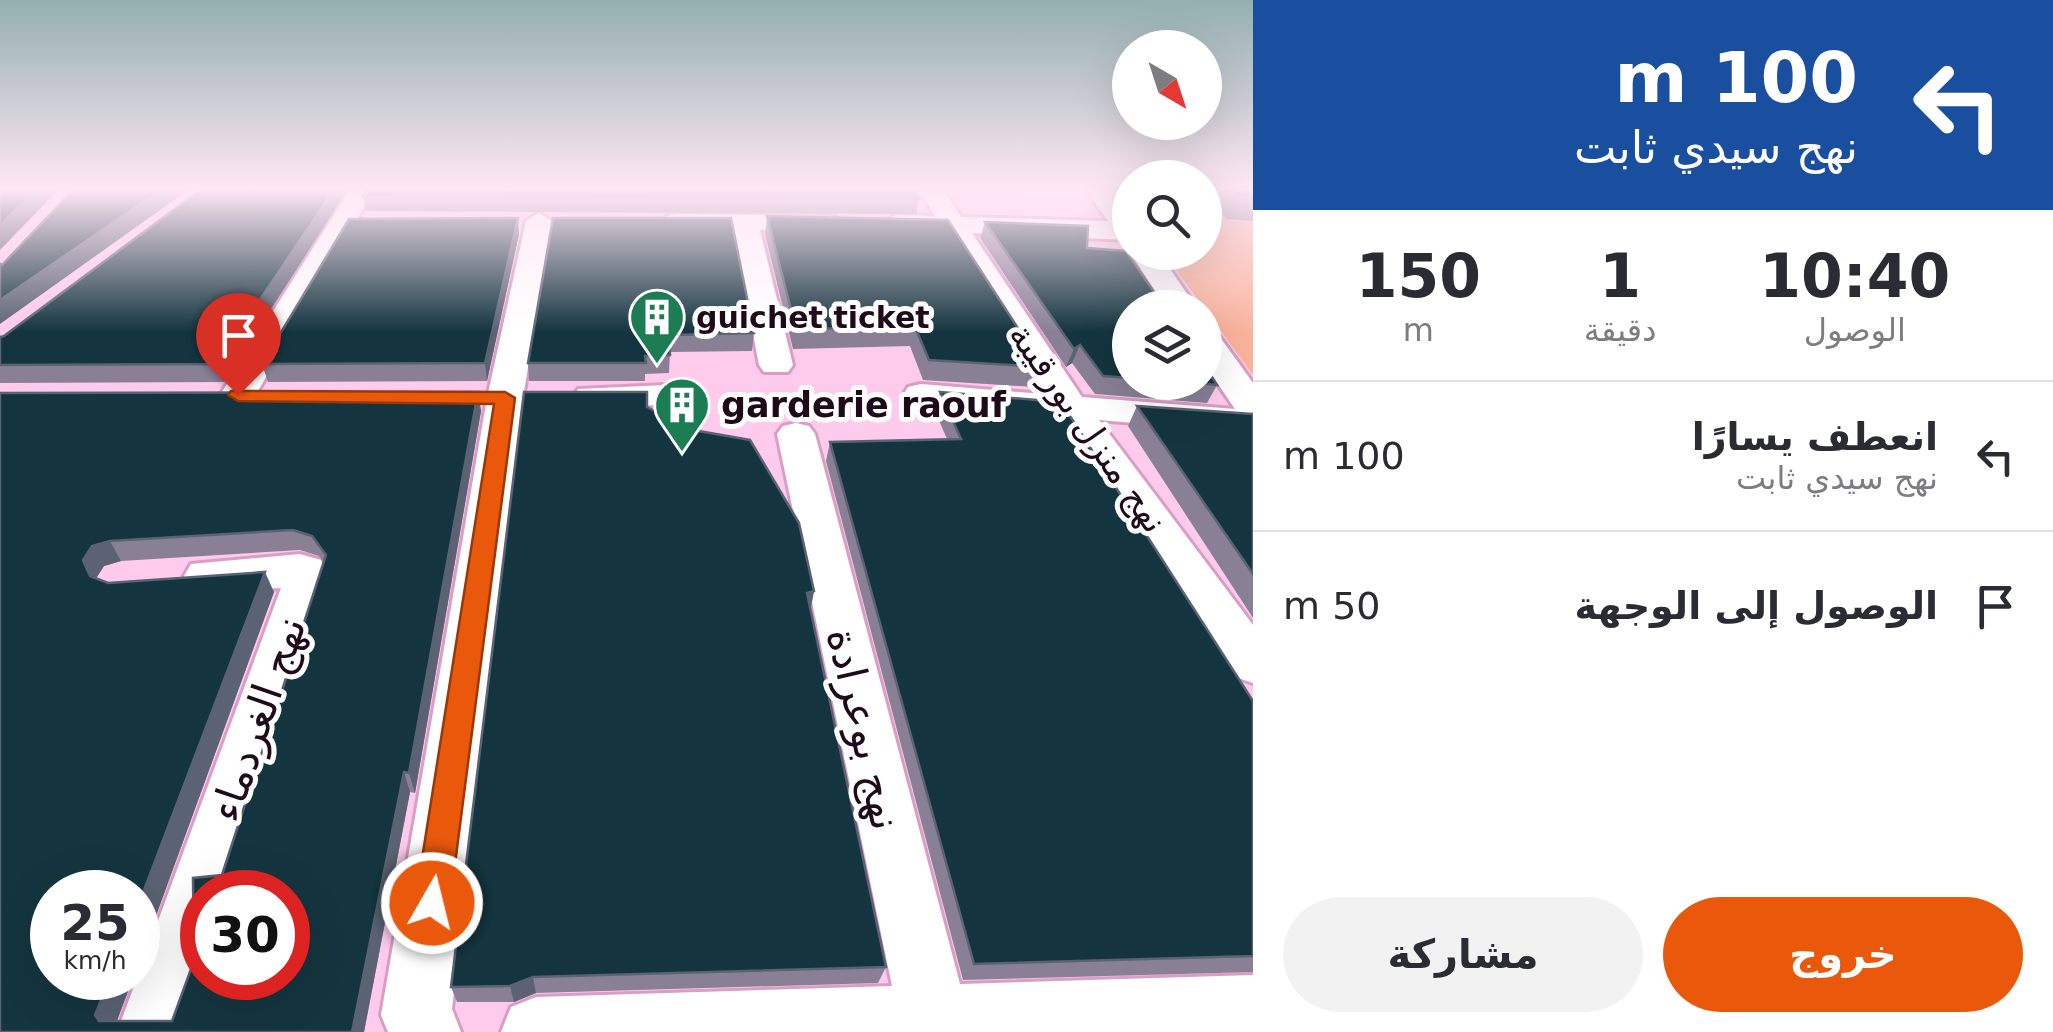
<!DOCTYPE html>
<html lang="ar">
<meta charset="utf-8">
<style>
body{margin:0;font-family:"DejaVu Sans",Cairo,sans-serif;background:#f2f2f3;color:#2b2b33;direction:rtl;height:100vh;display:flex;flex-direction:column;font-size:38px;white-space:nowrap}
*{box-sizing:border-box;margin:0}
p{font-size:32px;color:#7c7c81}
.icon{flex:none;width:55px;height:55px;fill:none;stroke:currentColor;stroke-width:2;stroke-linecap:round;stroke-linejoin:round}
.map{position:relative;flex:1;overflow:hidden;direction:ltr}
.side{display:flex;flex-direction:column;background:#fff;width:800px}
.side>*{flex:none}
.hud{background:#1a4fa0;color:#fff;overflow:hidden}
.needle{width:65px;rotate:141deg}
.controls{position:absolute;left:1112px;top:30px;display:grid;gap:20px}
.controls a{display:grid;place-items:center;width:110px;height:110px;border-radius:50%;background:#fff;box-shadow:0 10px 40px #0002;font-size:50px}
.speed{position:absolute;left:30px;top:870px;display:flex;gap:20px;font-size:50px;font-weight:700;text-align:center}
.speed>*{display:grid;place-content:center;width:130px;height:130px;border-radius:50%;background:#fff;box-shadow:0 10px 40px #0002;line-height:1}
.speed small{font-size:25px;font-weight:400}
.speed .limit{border:15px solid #d22;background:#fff;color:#111}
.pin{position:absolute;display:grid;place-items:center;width:85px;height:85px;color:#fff;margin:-102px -42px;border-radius:50% 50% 50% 0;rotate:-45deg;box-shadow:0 0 10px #0007}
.pin .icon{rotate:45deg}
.me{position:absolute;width:110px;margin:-55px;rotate:8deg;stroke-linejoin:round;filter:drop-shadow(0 0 8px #0008)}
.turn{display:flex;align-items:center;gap:35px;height:210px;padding:0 30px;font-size:45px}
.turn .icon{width:130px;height:130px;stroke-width:2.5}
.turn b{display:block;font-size:70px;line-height:85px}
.eta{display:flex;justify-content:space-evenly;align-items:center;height:170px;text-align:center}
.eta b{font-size:60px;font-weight:800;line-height:70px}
.action{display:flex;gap:20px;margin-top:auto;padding:20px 30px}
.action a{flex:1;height:115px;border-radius:60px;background:#ea580c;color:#fff;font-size:40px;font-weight:800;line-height:115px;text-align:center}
.action a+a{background:#f2f2f3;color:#2b2b33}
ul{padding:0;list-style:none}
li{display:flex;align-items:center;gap:30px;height:150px;padding:0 30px;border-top:2px solid #e1e1e2}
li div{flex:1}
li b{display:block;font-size:38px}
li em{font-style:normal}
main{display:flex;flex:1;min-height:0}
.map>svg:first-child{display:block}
</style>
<main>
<section class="side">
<div class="hud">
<div class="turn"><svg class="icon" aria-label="left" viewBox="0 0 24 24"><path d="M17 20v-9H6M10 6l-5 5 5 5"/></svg><div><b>100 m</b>نهج سيدي ثابت</div></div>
</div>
<div class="eta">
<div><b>10:40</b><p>الوصول</p></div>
<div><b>1</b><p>دقيقة</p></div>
<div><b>150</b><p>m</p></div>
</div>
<ul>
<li><svg class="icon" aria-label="left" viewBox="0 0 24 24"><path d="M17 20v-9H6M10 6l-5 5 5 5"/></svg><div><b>انعطف يسارًا</b><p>نهج سيدي ثابت</p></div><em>100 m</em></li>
<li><svg class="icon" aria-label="arrive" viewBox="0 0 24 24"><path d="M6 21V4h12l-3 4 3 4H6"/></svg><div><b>الوصول إلى الوجهة</b></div><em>50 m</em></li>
</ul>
<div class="action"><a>خروج</a><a>مشاركة</a></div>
</section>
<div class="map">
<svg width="1253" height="1032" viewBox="0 0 1253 1032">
<rect width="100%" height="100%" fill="#fecbec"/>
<path fill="#fab49c" d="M1205 195 1253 221V375L1164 253 1205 252Z"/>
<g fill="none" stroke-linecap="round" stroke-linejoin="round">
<g stroke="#da9ec5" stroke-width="6">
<path id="street" d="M351 188H375L251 403H225L220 395Z
M918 188H942L961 217 1108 221 1085 188H1110L1130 214V240L972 233 1082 397 1235 409 1205 365V330L1217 333 1253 383V433L1099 420 1253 625V683L1235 677 1059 417 921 406 908 403 903 395 908 387 921 384 1044 394 945 232 896 231 883 223 896 215 935 216Z
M539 213 552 221 523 398 452 1009 461 1032H388L381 1015 487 398 526 221Z
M676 214 834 216 838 222 834 228 825 230H760L793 365 788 372H764L759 365 733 230 667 228 663 222 667 216Z
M1130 252H1158L1197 308H1166Z
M666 385 679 388 684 396 679 404 591 408 578 405 573 397 578 389Z
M796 423 809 426 815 434 960 984 1253 975V1032H501L511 1007 536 997 892 986 777 434 783 426Z
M300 554 321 560 329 583 231 892H202L205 978 187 1032H117L281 588 207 593 191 588 184 576 191 564Z"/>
</g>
<use href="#street" fill="#fff" fill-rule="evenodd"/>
</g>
<path fill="#898096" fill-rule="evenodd" d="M203 188 224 382 0 383V337L4 336Z
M1205 188H1253V221L1227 219 1205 195Z
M363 196 919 198 916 214 366 211Z
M767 216 1043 367 1036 387 923 380 910 346 793 349 765 234Z
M553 218 754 333 752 351 670 352 669 373 645 374V381H529L528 363Z
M985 222 1087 248 1130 308V382H1205L1217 385 1207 403 1095 394 1072 363 1066 367 980 238Z
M519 234 487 381 268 382 262 364Z
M478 392 481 411 415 793 410 792 364 1032H0V393ZM300 550 319 556 323 562 222 875 194 961 172 1021H117L133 978H52L138 892V965L274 592 108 583 96 578 104 566 121 561Z
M940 392 1253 701V972L963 980 826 461 830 442 947 439 935 411Z
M1137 406 1253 414V618L1128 426Z
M647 407 814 591 811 608 886 967 878 983 536 993 514 1002H457L451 987Z"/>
<path fill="#5a6273" d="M38 188H60L0 250V225Z
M164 188H191L0 324V300Z
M335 188H349L224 382 217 364Z
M518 218 519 234 487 381 485 363Z
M1080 345 1072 363 1066 367 1074 349Z
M478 392 481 411 415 793 409 773Z
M110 541 121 561 104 566 95 580 90 576 83 560 92 546Z
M265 572 274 592 138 965V906Z
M814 591 810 611 807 593Z
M404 772 410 792 364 1032H352Z
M533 977 536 993 514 1002 510 986Z
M110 978H133L113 1031 99 1021 95 1015Z"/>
<path fill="#14353f" stroke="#5a6273" stroke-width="2.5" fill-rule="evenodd" d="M0 188H38L0 225Z
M75 188H164L0 300V264L2 265Z
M203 188H335L217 364 0 365V337L4 336Z
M367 188H913L919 198 363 196Z
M1231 188H1253V196H1238Z
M767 216 948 220 1043 367 929 360 915 327 796 329Z
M518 218 485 363 262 364 349 219Z
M553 218H731L754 333 669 335 670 355 645 356 646 363H528Z
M985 222 1088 226 1087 248 1126 251 1165 308H1130V378L1103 376 1080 345 1074 349Z
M1205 366 1217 385 1189 382H1205Z
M478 392 409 773 404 772 352 1032H0V393ZM293 530 312 536 326 555 222 875 193 878 194 961 172 1021H99L95 1015 110 978H52V892H138V906L265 572 108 583 90 576 83 560 92 546 110 541ZM202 892H288V978H202Z
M524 392H647V407L693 430 750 440 799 523 814 591 807 593 886 967 533 977 510 986 451 987Z
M940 392 1061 402 1253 701V956L974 964 830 442 961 439Z
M1137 406 1253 414V574Z"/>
<linearGradient id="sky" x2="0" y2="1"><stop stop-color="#94afae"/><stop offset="0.57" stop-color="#ffe8f6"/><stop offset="1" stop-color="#ffe8f6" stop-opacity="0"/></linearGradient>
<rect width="1253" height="332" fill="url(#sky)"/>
<path fill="#ea580c" stroke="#983908" stroke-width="2.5" d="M231 391 505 392 515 398 450 903 445 915 432 920 420 915 415 903 494 404 238 401 228 395Z"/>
<defs>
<g id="building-pin" transform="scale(2.875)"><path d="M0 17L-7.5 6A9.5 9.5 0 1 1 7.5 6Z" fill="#1c7c53" stroke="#fefefe"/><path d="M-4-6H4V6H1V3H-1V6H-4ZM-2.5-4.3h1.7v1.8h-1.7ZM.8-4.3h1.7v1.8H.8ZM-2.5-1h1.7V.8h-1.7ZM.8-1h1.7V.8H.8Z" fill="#fff"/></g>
</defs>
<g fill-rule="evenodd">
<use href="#building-pin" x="657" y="317"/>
<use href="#building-pin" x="682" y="405"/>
</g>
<g text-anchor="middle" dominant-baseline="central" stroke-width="10" stroke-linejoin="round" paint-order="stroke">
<g font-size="30" font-weight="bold" fill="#1f0a19" stroke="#fefefe" text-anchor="start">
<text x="696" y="317">guichet ticket</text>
</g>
<g font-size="35" font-weight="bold" fill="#1f0a19" stroke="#fefefe" text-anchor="start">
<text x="721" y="405">garderie raouf</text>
</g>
<g font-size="35" fill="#1f0a19" stroke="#fefefe">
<text transform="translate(1088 428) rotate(55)">نهج منزل بورقيبة</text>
</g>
<g font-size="42" fill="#1f0a19" stroke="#fefefe">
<text transform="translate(258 719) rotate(-71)">نهج الغردماء</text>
<text transform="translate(864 729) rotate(77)">نهج بوعرادة</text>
</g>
</g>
</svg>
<div class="controls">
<a><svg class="needle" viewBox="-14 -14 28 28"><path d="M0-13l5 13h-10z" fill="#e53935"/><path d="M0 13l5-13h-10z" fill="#7c7c81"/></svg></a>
<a><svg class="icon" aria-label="search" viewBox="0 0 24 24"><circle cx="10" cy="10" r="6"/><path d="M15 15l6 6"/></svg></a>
<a><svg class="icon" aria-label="layers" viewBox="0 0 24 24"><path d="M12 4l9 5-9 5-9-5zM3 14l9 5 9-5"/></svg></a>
</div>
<div class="speed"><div>25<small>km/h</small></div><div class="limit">30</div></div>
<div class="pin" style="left:238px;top:395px;background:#d93025"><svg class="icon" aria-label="arrive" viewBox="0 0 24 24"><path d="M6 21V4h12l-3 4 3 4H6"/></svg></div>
<svg class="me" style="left:432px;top:903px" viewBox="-20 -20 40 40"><circle r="17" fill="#ea580c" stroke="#fff" stroke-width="3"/><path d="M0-11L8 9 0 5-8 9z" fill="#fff"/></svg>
</div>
</main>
